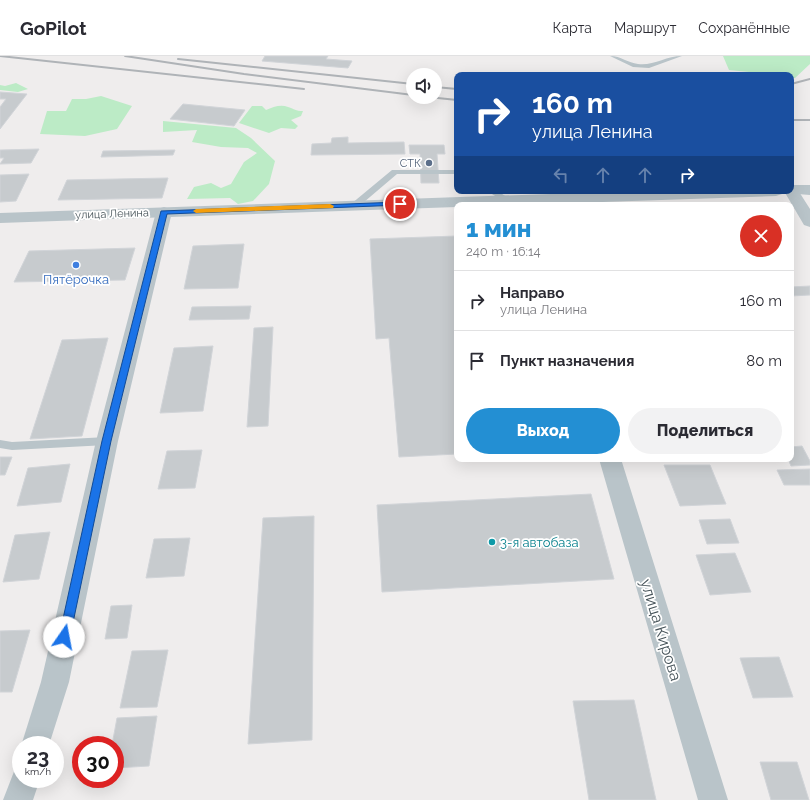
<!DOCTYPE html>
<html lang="ru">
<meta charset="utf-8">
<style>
body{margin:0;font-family:Raleway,sans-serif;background:#f2f2f3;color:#2b2b33;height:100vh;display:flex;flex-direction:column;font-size:15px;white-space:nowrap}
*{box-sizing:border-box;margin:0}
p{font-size:13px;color:#7c7c81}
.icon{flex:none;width:22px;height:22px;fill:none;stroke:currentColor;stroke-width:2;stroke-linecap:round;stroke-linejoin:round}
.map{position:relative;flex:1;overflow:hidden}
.drawer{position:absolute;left:454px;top:146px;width:340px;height:260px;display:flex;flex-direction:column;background:#fff;border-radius:8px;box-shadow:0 4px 16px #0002}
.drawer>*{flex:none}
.top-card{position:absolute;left:454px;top:16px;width:340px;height:122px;border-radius:8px;box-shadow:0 4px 16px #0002;background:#1a4fa0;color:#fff;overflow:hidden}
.tools{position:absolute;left:406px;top:12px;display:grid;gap:8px}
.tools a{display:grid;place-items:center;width:36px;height:36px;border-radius:50%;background:#fff;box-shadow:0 4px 16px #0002;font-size:20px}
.speed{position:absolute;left:12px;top:680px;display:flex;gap:8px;font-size:20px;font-weight:700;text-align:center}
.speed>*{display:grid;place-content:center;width:52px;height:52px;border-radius:50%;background:#fff;box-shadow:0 4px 16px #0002;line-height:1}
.speed small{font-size:10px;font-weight:400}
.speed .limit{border:6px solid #d22;background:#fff;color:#111}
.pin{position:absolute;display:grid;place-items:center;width:34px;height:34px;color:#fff;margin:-17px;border:2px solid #fff;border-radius:50%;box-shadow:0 1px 4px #0007}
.me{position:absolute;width:44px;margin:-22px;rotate:12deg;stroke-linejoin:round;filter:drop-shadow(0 0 3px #0008)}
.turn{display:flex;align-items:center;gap:14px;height:84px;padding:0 12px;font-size:18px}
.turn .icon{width:52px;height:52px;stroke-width:2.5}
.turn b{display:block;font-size:28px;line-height:34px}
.lanes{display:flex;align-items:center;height:38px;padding:0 12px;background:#0003;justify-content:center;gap:20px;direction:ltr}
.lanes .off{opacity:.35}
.round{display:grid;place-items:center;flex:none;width:42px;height:42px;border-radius:21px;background:#f2f2f3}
.headline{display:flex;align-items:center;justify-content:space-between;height:68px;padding:0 12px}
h1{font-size:24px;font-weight:800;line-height:30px;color:#238fd3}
.button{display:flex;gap:8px;margin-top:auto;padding:8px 12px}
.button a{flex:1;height:46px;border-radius:24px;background:#238fd3;color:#fff;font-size:16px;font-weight:800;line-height:46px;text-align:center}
.button a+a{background:#f2f2f3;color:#2b2b33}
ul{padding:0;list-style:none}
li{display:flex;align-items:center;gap:12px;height:60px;padding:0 12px;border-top:1px solid #e1e1e2}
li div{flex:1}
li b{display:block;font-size:15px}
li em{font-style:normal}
header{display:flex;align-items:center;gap:24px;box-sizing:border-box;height:56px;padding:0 20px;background:#fff;border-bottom:1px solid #e1e1e2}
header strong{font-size:19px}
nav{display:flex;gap:22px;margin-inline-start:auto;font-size:14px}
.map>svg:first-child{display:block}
</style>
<header>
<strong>GoPilot</strong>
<nav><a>Карта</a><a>Маршрут</a><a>Сохранённые</a></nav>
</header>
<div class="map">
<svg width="810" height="744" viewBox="0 0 810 744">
<rect width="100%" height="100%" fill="#efeded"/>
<path fill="#bcebc6" d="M723 0H810V8L795 22H791V19H757L749 16 729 14Z
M16 27 28 33 18 36 0 34V29L5 30Z
M101 40 132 50 117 73 85 80 40 78 47 55H66L72 43H86Z
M252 50H262L266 54C273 51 281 48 288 51 295 53 295 55 303 55L301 60 291 64 298 70 295 73 281 72 269 77 239 67Z
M163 65 236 72 251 82 275 105 269 128 253 145 238 148 230 142 187 143 194 131 211 127 221 132 231 128 244 106 257 97 248 92 221 91 192 86 197 74 163 76Z"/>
<path fill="#c7cbce" stroke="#d1d4d8" d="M265 0H328L326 3 352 5 348 12 262 5Z
M674 17 675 19 645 18Z
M0 36 27 38 0 73V51L6 43H0Z
M183 48 245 54 234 70 170 63Z
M348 81V87L404 86 405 98 311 99 312 88 331 87 332 82Z
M409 89H444L445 98H437L439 127H421L420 98H410Z
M39 93 31 107 0 108 4 102H0V94Z
M175 94 173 99 101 101 103 95Z
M29 118 16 145 0 146V119Z
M168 122 162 142 58 144 67 124Z
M457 180V398L399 401 389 282 376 283 370 183Z
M244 188 238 232 184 233 193 190Z
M135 192 125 224 14 226 29 195Z
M810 230V239L791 240V231Z
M251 250 249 263 189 264 192 251Z
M273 271 268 370 247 371 254 272Z
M108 282 82 380 30 383 62 284Z
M213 290 203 355 160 357 174 292Z
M802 390 810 405V409L791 410 788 403H791V391Z
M202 394 195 432 158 433 167 395Z
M0 401H12L5 419H0Z
M70 408 61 446 17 450 28 412Z
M664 409H710L726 448 680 450Z
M810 413V429H784L777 414Z
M591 438 614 523 382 536 377 449Z
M314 460 312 684 248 688 263 462Z
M730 463 739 487 707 488 699 464Z
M50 476 39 523 3 526 15 479Z
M190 482 184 520 146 522 154 483Z
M735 497 751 536 710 539 696 499Z
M132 549 127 582 105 583 111 550Z
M30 574 12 636H0V575Z
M168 594 157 651 120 652 132 595Z
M779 601 793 641 753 642 740 602Z
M634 644 656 744H589L573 645Z
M157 660 149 710 115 712V689H112L117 662Z
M760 706H797L809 744H771Z"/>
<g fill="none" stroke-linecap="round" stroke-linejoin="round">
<path fill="#b9c4c9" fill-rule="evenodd" d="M610 0C621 0 628 7 638 8 653 10 666 0 682 0L649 12 633 11Z
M392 114H457V118H397L357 152H351V148Z
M487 135H497L512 144 508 146H505Z
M107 381 111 382 112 385 111 388 107 389 12 394 0 392V384L12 386Z"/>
<path fill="#b9c4c9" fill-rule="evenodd" d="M791 129 796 131 810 153V171L804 169 784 135H791Z
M164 151 170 153 172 156 118 385 69 626 49 689 21 690 41 626 96 385 156 156 158 153Z
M599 403H621L728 744H698Z
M21 710V723H40L33 744H3L15 713Z"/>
<path fill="#b9c4c9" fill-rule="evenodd" d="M791 129H810V139L785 137 784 135 782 138 776 140 515 149H457V151L0 167V157L636 135H791Z"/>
<path stroke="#afb3b7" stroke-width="2" d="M0 0 304 33
M125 0 244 18 413 39
M178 3 413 28
M791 28 810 23
M435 31 457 33
M428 41 457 44
M791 64H810"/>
</g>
<path fill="#1a73e8" stroke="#114b97" d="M400 146 402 147V149L167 158 111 385 70 581 68 584 64 586 61 584 59 581 102 385 161 155Z"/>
<path fill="#f59e0b" d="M330 148 334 150 333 152 196 157 193 155 196 153Z"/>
<circle fill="#5c6f8a" stroke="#fff" stroke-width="1.5" cx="429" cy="107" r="4"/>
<circle fill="#3f7fe0" stroke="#fff" stroke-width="1.5" cx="76" cy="209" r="4"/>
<circle fill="#0f9aa8" stroke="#fff" stroke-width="1.5" cx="492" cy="486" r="4"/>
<g text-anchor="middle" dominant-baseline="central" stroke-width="3.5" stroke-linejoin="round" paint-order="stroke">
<g font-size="11" fill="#4e5e75" stroke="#fff" text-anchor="end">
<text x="421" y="107">СТК</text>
</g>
<g font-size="11" fill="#465359" stroke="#fff">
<text transform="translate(112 158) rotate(-2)">улица Ленина</text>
</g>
<g font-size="13" fill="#366cbe" stroke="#fff">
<text x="76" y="223">Пятёрочка</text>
</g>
<g font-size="13" fill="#0d838f" stroke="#fff" text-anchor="start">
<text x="500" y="486">3-я автобаза</text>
</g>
<g font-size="16" fill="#465359" stroke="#fff">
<text transform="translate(661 574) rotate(73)">улица Кирова</text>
</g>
</g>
</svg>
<div class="tools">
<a><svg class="icon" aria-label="sound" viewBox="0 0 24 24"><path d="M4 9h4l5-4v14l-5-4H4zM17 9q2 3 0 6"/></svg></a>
</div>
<div class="speed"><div>23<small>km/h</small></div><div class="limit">30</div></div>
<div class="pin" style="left:400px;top:148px;background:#d93025"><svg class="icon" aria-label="arrive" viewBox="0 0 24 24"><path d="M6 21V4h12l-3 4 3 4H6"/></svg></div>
<svg class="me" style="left:64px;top:581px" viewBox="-20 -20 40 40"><circle r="19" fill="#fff"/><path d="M0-13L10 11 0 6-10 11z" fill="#1a73e8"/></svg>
<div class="top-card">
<div class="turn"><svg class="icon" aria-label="right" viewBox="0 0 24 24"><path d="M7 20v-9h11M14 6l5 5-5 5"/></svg><div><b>160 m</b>улица Ленина</div></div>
<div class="lanes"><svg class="icon off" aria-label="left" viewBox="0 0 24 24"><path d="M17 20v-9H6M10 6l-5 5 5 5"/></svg><svg class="icon off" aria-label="ahead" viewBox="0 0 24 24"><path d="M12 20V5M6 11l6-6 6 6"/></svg><svg class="icon off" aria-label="ahead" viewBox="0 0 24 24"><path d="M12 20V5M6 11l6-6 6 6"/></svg><svg class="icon" aria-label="right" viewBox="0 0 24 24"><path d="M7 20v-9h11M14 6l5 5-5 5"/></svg></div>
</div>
<section class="drawer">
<div class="headline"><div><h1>1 мин</h1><p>240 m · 16:14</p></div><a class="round" style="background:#d93025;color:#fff"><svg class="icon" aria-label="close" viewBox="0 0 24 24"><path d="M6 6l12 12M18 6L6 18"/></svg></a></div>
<ul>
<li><svg class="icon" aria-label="right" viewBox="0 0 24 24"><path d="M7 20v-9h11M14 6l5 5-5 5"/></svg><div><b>Направо</b><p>улица Ленина</p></div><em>160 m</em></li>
<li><svg class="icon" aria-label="arrive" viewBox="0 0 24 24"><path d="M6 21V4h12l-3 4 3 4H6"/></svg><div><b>Пункт назначения</b></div><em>80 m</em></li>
</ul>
<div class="button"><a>Выход</a><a>Поделиться</a></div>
</section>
</div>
